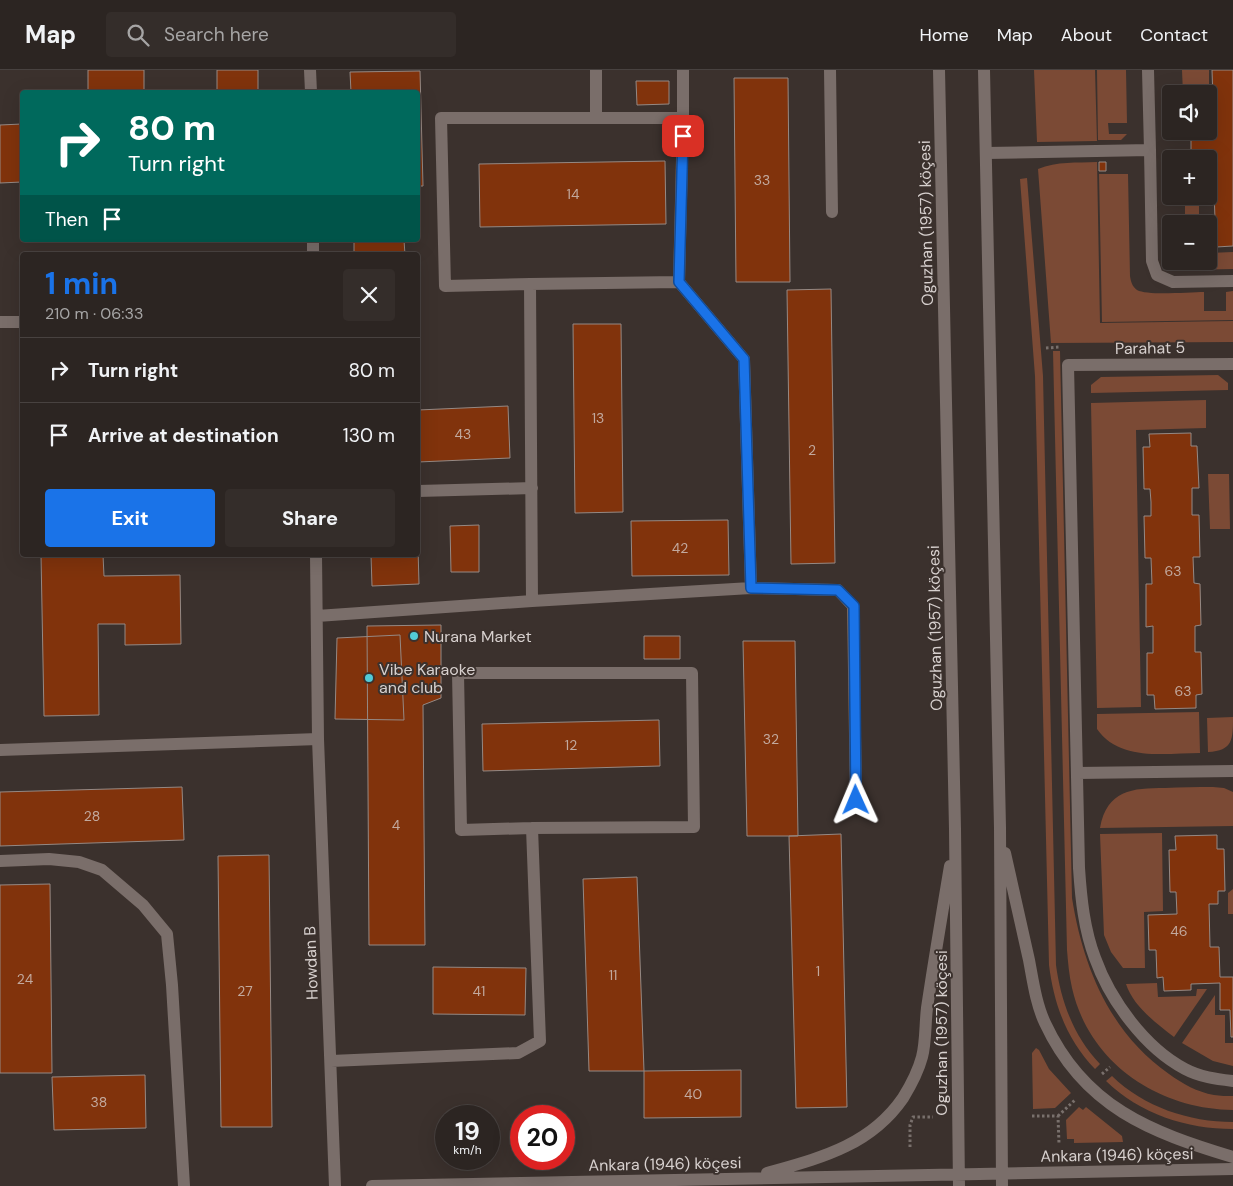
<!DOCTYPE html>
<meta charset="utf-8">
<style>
body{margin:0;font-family:"DM Sans",sans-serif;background:#342d2a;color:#f1f3f6;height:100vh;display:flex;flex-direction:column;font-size:19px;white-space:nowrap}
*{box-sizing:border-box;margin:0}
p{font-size:16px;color:#a6a5a5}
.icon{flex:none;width:28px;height:28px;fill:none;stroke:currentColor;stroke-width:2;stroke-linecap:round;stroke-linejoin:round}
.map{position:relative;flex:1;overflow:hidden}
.sheet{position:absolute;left:20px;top:182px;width:400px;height:305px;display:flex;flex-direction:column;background:#2c2522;border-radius:5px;box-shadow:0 5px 20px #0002,0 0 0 1px #484240}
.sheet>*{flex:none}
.banner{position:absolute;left:20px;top:20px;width:400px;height:152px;border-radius:5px;box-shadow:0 5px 20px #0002,0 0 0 1px #484240;background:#00695c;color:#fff;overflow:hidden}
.tools{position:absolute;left:1162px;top:15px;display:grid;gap:10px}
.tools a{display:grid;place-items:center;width:55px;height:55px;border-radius:5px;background:#2c2522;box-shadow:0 5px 20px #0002,0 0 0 1px #484240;font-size:25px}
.speed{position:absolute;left:435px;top:1035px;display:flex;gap:10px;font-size:25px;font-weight:700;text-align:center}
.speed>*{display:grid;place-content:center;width:65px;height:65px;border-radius:50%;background:#2c2522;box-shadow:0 5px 20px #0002,0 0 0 1px #484240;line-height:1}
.speed small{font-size:12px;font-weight:400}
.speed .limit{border:8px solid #d22;background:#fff;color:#111}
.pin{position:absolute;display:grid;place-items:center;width:42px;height:42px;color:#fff;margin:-21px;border-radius:10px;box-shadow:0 2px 8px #0006}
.me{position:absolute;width:55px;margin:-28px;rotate:359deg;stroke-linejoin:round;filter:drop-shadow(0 0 4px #0008)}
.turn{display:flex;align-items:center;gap:18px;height:105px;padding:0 25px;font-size:22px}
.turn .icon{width:65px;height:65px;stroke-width:2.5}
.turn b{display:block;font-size:35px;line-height:42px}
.then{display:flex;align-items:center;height:48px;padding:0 25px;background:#0003;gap:10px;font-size:19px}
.round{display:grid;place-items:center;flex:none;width:52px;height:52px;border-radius:5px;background:#342d2a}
.overview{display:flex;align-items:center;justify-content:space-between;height:85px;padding:0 25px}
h1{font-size:30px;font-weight:700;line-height:38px;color:#1a73e8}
.action{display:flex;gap:10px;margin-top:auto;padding:10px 25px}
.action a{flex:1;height:58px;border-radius:5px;background:#1a73e8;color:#fff;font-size:20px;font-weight:700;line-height:58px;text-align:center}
.action a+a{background:#342d2a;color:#f1f3f6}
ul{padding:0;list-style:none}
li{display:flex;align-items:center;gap:15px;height:65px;padding:0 25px;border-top:1px solid #484240}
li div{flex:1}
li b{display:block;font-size:19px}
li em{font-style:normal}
header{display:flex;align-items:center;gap:30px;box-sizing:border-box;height:70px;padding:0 25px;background:#2c2522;border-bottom:1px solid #484240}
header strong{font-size:24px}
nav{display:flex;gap:28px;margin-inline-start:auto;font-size:18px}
.search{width:350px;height:45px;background:#342d2a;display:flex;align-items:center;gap:12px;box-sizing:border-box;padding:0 18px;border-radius:5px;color:#a6a5a5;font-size:19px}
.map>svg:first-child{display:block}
</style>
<header>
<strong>Map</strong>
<div class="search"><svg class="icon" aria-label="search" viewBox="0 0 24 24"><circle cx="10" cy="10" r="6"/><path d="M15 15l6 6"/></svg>Search here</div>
<nav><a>Home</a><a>Map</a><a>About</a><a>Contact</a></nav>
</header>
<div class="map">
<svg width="1233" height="1116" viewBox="0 0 1233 1116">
<rect width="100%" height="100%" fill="#3b312d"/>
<path fill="#7b4a35" d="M1034 0H1095L1097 71 1037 72Z
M1097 0H1126L1127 53H1108L1109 64H1127L1121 70H1098Z
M1182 0H1209V26V24H1183Z
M1097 92 1100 253 1233 251V272L1051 273 1038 99C1057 91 1077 93 1097 92Z
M1099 104H1128L1130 206C1131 212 1132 216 1137 220 1148 226 1189 222 1204 222V241H1226V222L1233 221V250L1102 252Z
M1027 108 1043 306 1056 895C1061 932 1074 967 1100 994L1095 999C1067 970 1054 935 1049 895L1035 306 1020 109Z
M1185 126H1199V154H1185Z
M1233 182V199L1186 200V191H1209V183Z
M1053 281H1060L1072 828C1083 897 1110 963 1169 1004 1183 1014 1197 1022 1214 1025 1220 1026 1227 1026 1233 1026V1040C1158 1039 1089 993 1072 918 1069 905 1068 892 1067 880Z
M1218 305 1228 313V320L1091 323V315L1101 307Z
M1206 330V358L1136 360 1141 637 1097 638 1091 333Z
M1208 404H1229L1230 459H1210Z
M1199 642 1200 683C1166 683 1120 692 1097 659V644Z
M1233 647C1233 669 1233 681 1208 682L1207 648Z
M1213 717 1224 718 1233 722V756L1100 758C1107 720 1132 718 1165 718 1181 717 1197 717 1213 717Z
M1162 763 1163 841 1144 842 1145 898H1123L1111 882 1104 865 1100 764Z
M1233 819V844H1228V823Z
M1157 913 1158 927 1196 926 1197 919H1207L1174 967C1156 953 1133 936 1126 914Z
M1215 925V945H1225V973H1233V996L1213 991 1182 973Z
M1036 978 1039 980 1049 999 1071 1023 1055 1038 1033 1039 1032 983Z
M1112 1006C1144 1037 1189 1052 1233 1052V1059C1187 1059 1140 1044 1106 1011Z
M1079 1037 1083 1040 1086 1037 1122 1066 1123 1072 1074 1073V1069H1067L1066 1050Z"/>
<path fill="#81330c" stroke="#958984" d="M88 0H144V22H88Z
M217 0H258V22H217Z
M1212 0H1233V176L1216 177 1214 121H1209V89H1191V61H1209V30H1213Z
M420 1 423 116H418V22H351L350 2Z
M734 8H788L790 212H736Z
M636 11H669V34L637 35Z
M22 54V112L0 113V55Z
M665 91 666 154 480 157 479 94Z
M1099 92H1106V101H1099Z
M354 170H404L405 185H354Z
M831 219 835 493 791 494 787 220Z
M573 254H621L623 442 575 443Z
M508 336 510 388 418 392V340Z
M1191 363V376H1197L1199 418H1192V445H1199L1200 487H1193L1194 513 1200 514 1201 555 1195 556V582H1201L1202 624 1196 625V638L1155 639 1154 625H1147V583H1153V556L1146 557V514H1152L1151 488H1145L1144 446H1151V432L1150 419H1144L1143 377H1150L1149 364Z
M728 450 729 505 632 506 631 451Z
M479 455V502H451L450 456Z
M418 478 419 514 372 516 371 485H418Z
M41 485H103L104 506 180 505 181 574 125 575V554H98L99 645 44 646Z
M441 555V628L423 635 425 875H369L367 556Z
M400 565 404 650 335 649 337 568Z
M644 566H680V589H644Z
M743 571H795L798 766H747Z
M659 650 660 696 483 701 482 654Z
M182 717 184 770 0 776V722Z
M841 764 847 1037 796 1038 789 766Z
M1217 765V779H1224L1225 821H1218V834H1209L1210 877H1219L1220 907H1233V967H1231L1230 940H1220V913L1191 914V920L1164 921 1163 907 1157 908 1156 880H1149L1148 845 1177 844 1176 822H1170L1169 780H1176L1175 766Z
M269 785 272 1057H221L218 786Z
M637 807 644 1001H589L583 809Z
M50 814 52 1003H0V815Z
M433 897 526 898 525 945 433 944Z
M741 1000V1047L644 1048V1001Z
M145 1005 146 1058 54 1060 52 1007Z"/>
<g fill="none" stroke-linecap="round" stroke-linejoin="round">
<path stroke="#79706c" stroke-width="3" stroke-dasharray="2.5 2.5" stroke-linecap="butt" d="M1046 278 1060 277
M1102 1004 1110 997
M1032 1046H1058L1059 1074
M1058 1046 1076 1029
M910 1077V1055L913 1047H933"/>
<path stroke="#7a6e6a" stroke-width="12" d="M310 0 311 22
M596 0V47
M683 0V48
M830 0 832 142
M1150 80 1152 191 1157 205 1173 212 1233 211
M986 83 1150 80 1148 0
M313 170V185
M530 214 445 216 441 48H683L679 212
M0 252H22
M1233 294 1068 295 1079 798C1081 828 1084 859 1095 888 1110 930 1145 978 1185 999 1200 1007 1216 1009 1233 1011
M418 421 532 418
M316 485 318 669 335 1116
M532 531 530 214 679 212 744 289 751 518
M317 546 532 531 751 518 838 520 853 536 856 730
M458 603H692L694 757 532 758 461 760Z
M0 680 318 669
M1077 703 1233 701
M0 791 49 789 79 792 102 800 143 835 167 864 172 915 184 1116
M331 991 518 983 540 971 532 758"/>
<path stroke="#7a6e6a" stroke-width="12" d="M939 0 955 759 959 1116
M984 0 1000 758 1002 1116
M1005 783C1013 818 1021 854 1029 890 1033 911 1036 934 1045 953 1084 1037 1150 1062 1233 1087
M767 1103C820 1088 870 1076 903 1028 911 1015 918 1002 922 987 926 972 925 954 927 938 934 891 942 844 950 796
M372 1116 1233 1099"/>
</g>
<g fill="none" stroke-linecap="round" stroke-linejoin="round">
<g stroke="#114b97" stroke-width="12">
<path id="route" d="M683 66 679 212 744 289 751 518 838 520 854 536 856 730"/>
</g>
<use href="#route" stroke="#1a73e8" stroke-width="9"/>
</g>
<g fill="#52cbd8" stroke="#3b312d" stroke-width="2">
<circle cx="414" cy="566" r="5"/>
<circle cx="369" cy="608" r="5"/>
</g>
<g text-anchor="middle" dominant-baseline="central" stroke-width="4" stroke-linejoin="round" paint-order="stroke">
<g font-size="14" fill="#c2a99e">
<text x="762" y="110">33</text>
<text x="573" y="124">14</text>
<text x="598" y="348">13</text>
<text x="463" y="364">43</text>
<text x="812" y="380">2</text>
<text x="680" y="478">42</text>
<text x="1173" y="501">63</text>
<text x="1183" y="621">63</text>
<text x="771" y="669">32</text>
<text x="571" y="675">12</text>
<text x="92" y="746">28</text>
<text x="396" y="755">4</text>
<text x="1179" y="861">46</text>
<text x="818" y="901">1</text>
<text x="613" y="905">11</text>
<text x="25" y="909">24</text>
<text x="245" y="921">27</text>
<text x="479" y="921">41</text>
<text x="693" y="1024">40</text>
<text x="99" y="1032">38</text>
</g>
<g font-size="16" fill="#d7d0ce" stroke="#3b312d">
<text transform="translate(926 153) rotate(-91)">Oguzhan (1957) köçesi</text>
<text transform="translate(1150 278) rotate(-1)">Parahat 5</text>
<text transform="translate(935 558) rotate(-91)">Oguzhan (1957) köçesi</text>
<text transform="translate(311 893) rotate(-92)">Howdan B</text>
<text transform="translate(941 963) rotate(-90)">Oguzhan (1957) köçesi</text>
<text transform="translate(1117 1085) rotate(-1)">Ankara (1946) köçesi</text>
<text transform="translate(665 1094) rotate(-1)">Ankara (1946) köçesi</text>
</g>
<g font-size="16" fill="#d7d0ce" stroke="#3b312d" text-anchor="start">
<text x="424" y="566">Nurana Market</text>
<text x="379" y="599">Vibe Karaoke<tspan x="379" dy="18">and club</tspan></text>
</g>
</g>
</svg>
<div class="tools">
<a><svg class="icon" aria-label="sound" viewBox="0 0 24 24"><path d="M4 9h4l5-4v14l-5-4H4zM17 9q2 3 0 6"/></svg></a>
<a>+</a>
<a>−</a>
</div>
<div class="speed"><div>19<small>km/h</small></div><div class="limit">20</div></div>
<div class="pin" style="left:683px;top:66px;background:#d93025"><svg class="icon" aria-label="arrive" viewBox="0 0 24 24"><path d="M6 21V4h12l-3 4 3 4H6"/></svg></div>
<svg class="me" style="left:856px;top:730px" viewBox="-20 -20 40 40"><path d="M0-17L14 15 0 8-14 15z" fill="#1a73e8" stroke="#fff" stroke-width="4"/></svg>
<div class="banner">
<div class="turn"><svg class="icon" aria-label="right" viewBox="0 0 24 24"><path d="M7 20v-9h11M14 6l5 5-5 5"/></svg><div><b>80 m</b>Turn right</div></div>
<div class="then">Then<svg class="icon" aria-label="arrive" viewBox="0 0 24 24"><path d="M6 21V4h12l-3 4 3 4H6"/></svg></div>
</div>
<section class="sheet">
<div class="overview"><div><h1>1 min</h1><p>210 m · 06:33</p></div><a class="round"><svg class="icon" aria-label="close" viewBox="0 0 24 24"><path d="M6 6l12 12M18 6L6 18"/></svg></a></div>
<ul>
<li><svg class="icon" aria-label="right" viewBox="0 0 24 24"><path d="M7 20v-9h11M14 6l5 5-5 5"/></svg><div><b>Turn right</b></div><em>80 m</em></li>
<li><svg class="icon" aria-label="arrive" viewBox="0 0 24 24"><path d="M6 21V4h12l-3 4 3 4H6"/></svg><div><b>Arrive at destination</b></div><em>130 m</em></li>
</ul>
<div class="action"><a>Exit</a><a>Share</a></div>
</section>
</div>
